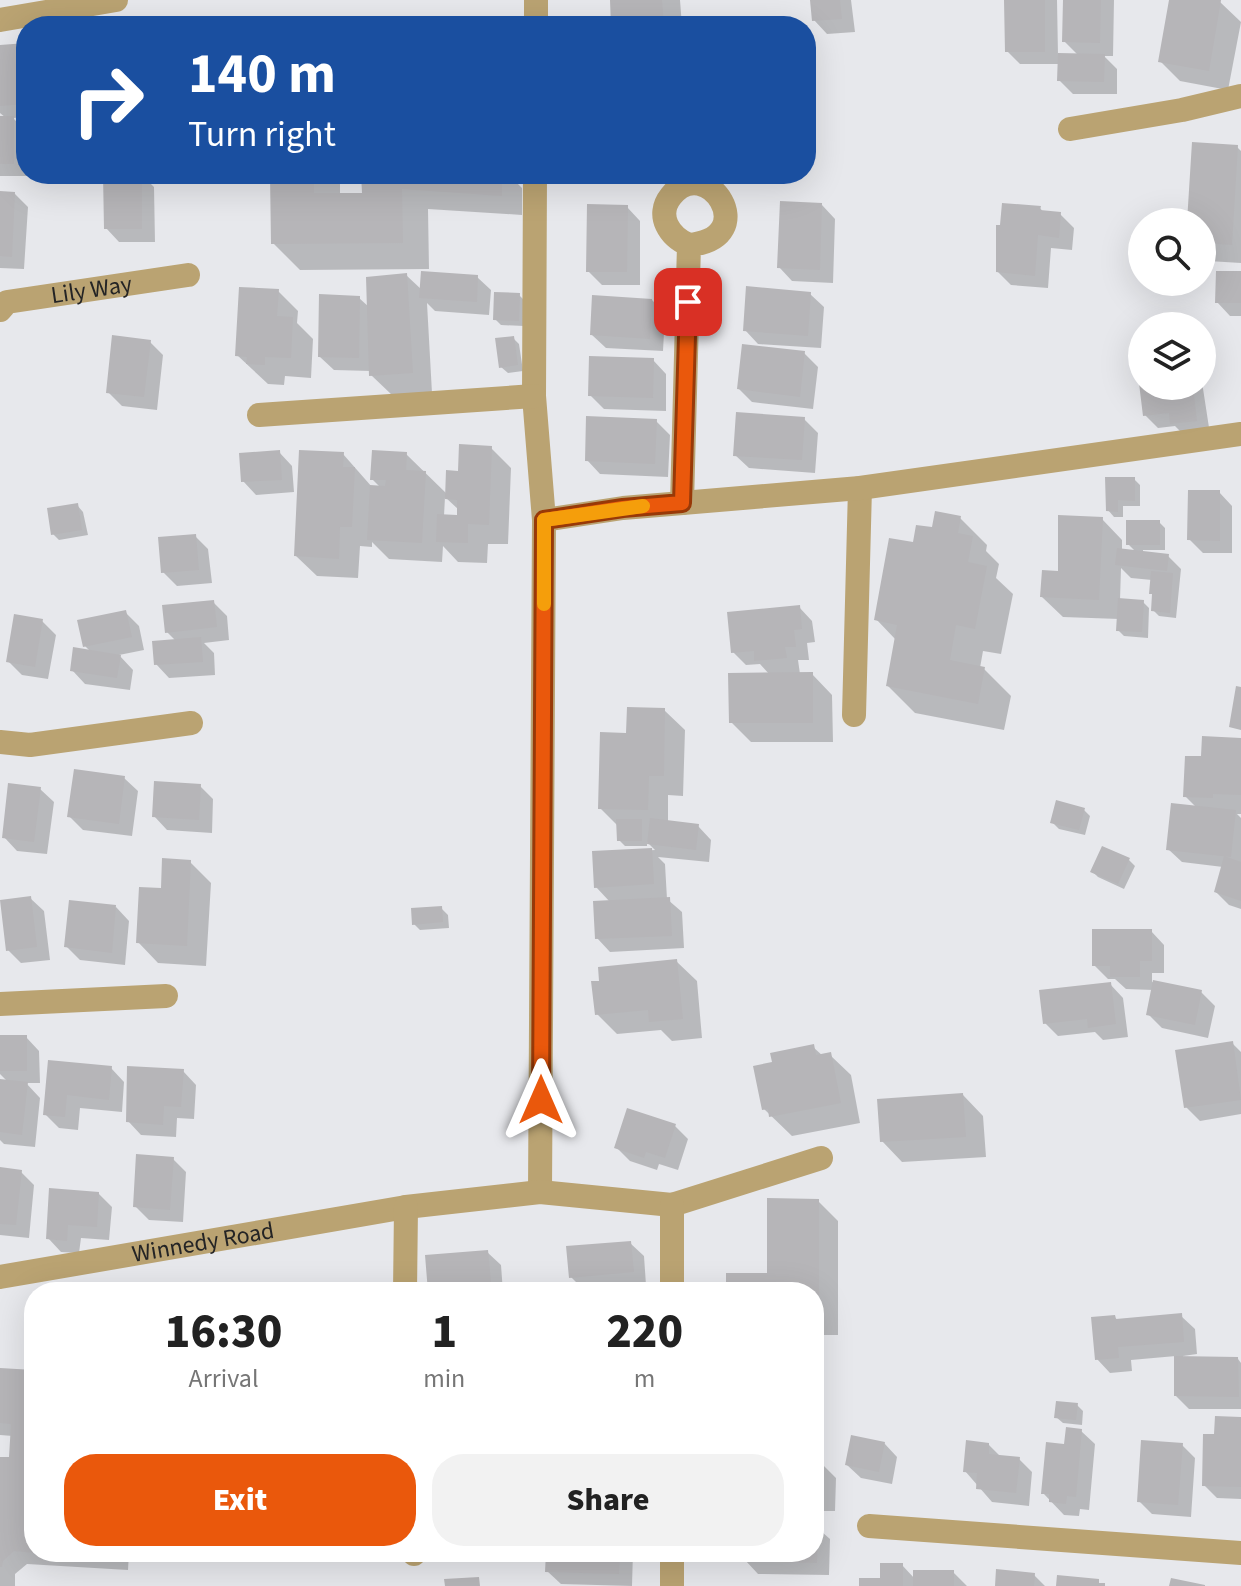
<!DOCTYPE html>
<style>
body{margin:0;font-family:"Source Sans 3",sans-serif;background:#f2f2f2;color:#222;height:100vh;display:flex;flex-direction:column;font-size:30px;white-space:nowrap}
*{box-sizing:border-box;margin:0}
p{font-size:26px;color:#767676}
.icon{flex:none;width:44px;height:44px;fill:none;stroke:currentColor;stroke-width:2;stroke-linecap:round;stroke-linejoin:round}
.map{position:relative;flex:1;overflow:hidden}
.drawer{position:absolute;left:24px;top:1282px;width:800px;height:280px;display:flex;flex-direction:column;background:#fff;border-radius:32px;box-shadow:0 8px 32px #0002}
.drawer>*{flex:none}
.guide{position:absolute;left:16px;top:16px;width:800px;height:168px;border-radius:32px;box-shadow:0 8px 32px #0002;background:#1a4fa0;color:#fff;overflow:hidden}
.controls{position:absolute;left:1128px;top:208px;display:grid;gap:16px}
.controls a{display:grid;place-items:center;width:88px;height:88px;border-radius:50%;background:#fff;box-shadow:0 8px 32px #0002;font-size:40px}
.pin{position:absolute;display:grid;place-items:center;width:68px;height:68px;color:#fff;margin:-34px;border-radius:16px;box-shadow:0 4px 12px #0006}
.me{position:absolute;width:88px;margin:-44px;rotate:0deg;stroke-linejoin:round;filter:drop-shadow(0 0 6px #0008)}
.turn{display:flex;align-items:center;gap:28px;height:168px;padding:0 40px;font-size:36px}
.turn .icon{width:104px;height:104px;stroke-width:2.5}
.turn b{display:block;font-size:56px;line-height:68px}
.eta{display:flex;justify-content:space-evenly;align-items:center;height:136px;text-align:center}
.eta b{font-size:48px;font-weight:800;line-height:56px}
.primary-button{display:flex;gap:16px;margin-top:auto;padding:16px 40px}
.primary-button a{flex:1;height:92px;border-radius:32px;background:#ea580c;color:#fff;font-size:32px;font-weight:800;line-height:92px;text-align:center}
.primary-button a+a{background:#f2f2f2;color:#222}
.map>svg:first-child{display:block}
</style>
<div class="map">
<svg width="1241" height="1586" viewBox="0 0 1241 1586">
<rect width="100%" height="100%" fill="#e7e8ec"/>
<path fill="#0003" fill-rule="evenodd" d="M612 0H680L682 26H613Z
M812 0H851L855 32 827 34 814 20Z
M1006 0H1057L1058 55H1078L1064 41 1065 0H1114L1113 56H1104L1117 69V94H1073L1059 80 1060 64H1020L1007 51Z
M1171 0 1220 2 1241 22 1228 90 1180 81 1160 61Z
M26 45V117L13 118 26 131 27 176H0V118H6L0 113V47Z
M1237 147 1241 151V263L1208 261 1202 255V222H1189Z
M105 174H141L154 187 155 242H119L106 228Z
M272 174H340V195H364L363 174H508L522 188V215L428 209 429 269 300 270 273 243Z
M0 193 15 194 28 207 24 269 0 268Z
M822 205 835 219 833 283 792 281 779 267Z
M627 207 640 221V285H602L588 271Z
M1040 208 1044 213 1060 214 1074 228 1072 250 1051 248 1048 288 1011 285 998 272Z
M1241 273V316H1230L1217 302Z
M406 275 422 290 477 277 491 290 489 315 435 311 427 303 432 393 392 395 371 375V371L334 370 320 357 359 298 369 307Z
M278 291 298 311 297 323 313 339 311 378 285 376 284 385 268 384 237 355Z
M810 294 824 307 821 348 758 344 745 330Z
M519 295 525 301 524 326 501 325 495 319Z
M652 300 665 314 663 351 606 348 592 335Z
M513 338 519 344 523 371 508 373 501 367Z
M150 342 163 355 157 410 122 406 108 392Z
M804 353 818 367 813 409 752 402 739 389Z
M653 360 666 374V411L604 409 590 395Z
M1140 376H1142V386H1202V382L1210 434 1186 437 1175 426 1158 428 1145 415Z
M804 419 818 433 815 473 749 468 735 455Z
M656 421 670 435 668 477 600 474 587 460Z
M491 448 511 468 508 544H488L487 563 458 562 443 546 442 562 389 559 372 542V547L360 546 358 578 317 576 296 556 343 454 372 487 381 488 372 479 406 454 447 494ZM445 497 459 510 458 517 444 516Z
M279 452 292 466 294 492 256 495 243 481Z
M1134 479 1140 485V506H1123V517H1114L1108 510Z
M1219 492 1232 506V553H1203L1189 539Z
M77 505 83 512 88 535 59 540 53 534Z
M960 518 987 545 986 551 999 564 996 578 1013 594 1001 654 983 651 980 668 984 669 1011 696 1004 730 915 713 888 686 896 640 876 619 914 545 933 530Z
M1102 519 1122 540V550L1136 552 1128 544 1159 522 1165 528V550H1143V553L1168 556 1181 569 1176 618 1159 616 1153 610 1152 580 1131 578 1121 568 1120 600 1143 602 1149 608 1148 638 1124 636 1118 630 1119 619 1063 617 1042 597Z
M195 536 208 549 212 583 177 586 163 572Z
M213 602 227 616 229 640 204 643 214 653 215 675 169 678 156 664 176 641 167 632Z
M799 607 812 621 815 642 807 643 809 660H798L800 674H812L832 695 833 742H751L731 722 770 675 760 664 746 665 733 652Z
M125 612 139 626 144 650 119 655 133 670 130 690 85 684 72 670 91 652 85 646Z
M42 621 56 635 48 679 22 675 8 661Z
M664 710 685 730 683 796 668 795V822L698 826 711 840 709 862 658 857 665 864 667 899 682 912 684 948 610 952 597 938 610 902 596 887 594 853 655 850 647 842V846H625L619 840V827L600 808 628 735Z
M1241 740V814H1237L1241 818V909L1229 905 1216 892 1223 867 1182 862 1168 849 1197 808 1185 796 1203 758Z
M124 778 138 791 132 836 83 830 69 816Z
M200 786 213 799 212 833 167 830 154 816Z
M40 789 54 802 47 854 17 851 4 837Z
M1084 810 1090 816 1085 835 1059 829 1052 822Z
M1129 860 1135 866 1124 889 1098 877 1092 871Z
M190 862 211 883 206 966 158 963 138 942 163 890Z
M30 898 44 911 50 960 21 963 8 950Z
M116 907 129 921 125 965 80 960 66 946Z
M441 908 448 915 449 928 420 930 414 924Z
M1151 931 1164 945V973H1152V982L1201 992 1215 1006 1208 1038 1162 1028 1148 1014 1153 990 1126 989 1115 979H1108L1094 965Z
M676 961 697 981 702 1038 672 1041 661 1030 617 1034 597 1014 601 982Z
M1110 984 1123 998 1128 1037 1103 1040 1095 1032 1058 1036 1045 1023Z
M0 1037H26L39 1051 40 1083H26L40 1098 35 1147 4 1144 0 1140V1081L8 1082 0 1074Z
M1232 1043 1241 1052V1114L1200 1121 1186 1107Z
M813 1047 823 1056 830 1055 851 1075 860 1123 792 1136 764 1109 774 1064Z
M50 1063 111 1068 124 1082 122 1112 80 1108 78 1130 59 1128 45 1114Z
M183 1071 196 1085 194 1119 177 1118 176 1137 141 1135 128 1121Z
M963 1095 983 1116 986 1157 902 1162 882 1141Z
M675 1126 688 1139 678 1170 659 1164 657 1170 630 1161 616 1147Z
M173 1159 186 1172 183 1222 149 1220 135 1206Z
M0 1169 21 1172 34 1185 29 1238 0 1235Z
M98 1193 112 1207 109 1240 81 1238 79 1253 61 1252 48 1238Z
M818 1201 838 1221V1335H814V1292H728L769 1275Z
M630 1243 644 1256 646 1285 584 1290 571 1277Z
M487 1252 501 1265 503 1292H430Z
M1181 1316 1195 1329 1197 1354 1183 1356V1359H1238L1241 1363V1409H1189L1176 1396V1356L1131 1360 1132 1371 1110 1373 1097 1359 1114 1317 1119 1321Z
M0 1370 34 1372V1552H129L128 1570 27 1564 15 1574V1586H0V1459L11 1460 13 1436 0 1435Z
M1077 1405 1083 1411 1082 1425 1063 1423 1056 1417Z
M1241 1419V1499L1217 1498 1204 1485 1216 1436Z
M1081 1431 1095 1444 1089 1510 1080 1509 1079 1516 1064 1515 1043 1493 1065 1447Z
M884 1443 897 1457 892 1484 861 1478 847 1465Z
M989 1445 1001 1457 1019 1459 1032 1472 1029 1506 992 1502 965 1471Z
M1182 1445 1195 1458 1191 1517 1152 1514 1139 1501Z
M814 1464H822L836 1478 835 1511H814Z
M814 1525 830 1539 829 1575 758 1574 745 1560V1552H814Z
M548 1552H633L632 1586 561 1584 547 1571Z
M902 1565 915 1579 953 1572 967 1586H861L882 1580Z
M1034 1575 1045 1586H997Z"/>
<path fill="#b6b5b8" d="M610 0H662L664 26H611Z
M810 0H840L842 19 812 21Z
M1004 0H1045V52H1005Z
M1063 0H1101L1100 43 1062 42Z
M1169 0H1221L1209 71 1158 62Z
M26 43V104L0 106V45Z
M1058 53 1105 54 1104 82 1057 81Z
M0 116H14V164H0Z
M1192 142 1238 145 1232 245 1202 243V222H1187Z
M103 174H142V229H104Z
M270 174H314V193H362L361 174H502V196L402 189 403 243 271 244Z
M0 191 15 192 12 257 0 256Z
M780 201 822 203 820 270 777 268Z
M1002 203 1041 206 1040 210 1061 212 1059 238 1038 235 1035 276 996 272V225H1000Z
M587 204 628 205 627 272H586Z
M421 271 478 275 477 302 419 298Z
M1216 271H1241V303H1215Z
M407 273 413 373 369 376 366 277Z
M746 286 811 292 808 336 743 331Z
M239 287 279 289 277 316 293 317 291 358 265 357V365L246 364 247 357 235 356Z
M494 292 520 293 519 321 493 320Z
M319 294 360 296 359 358 318 357Z
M592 295 652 299 650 339 590 335Z
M112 335 151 340 144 397 106 393Z
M514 336 518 365 499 368 495 338Z
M742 344 805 351 800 397 737 389Z
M589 356 654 358 653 398 588 396Z
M1142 374V386H1193L1197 421 1170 424 1169 413 1143 416 1138 375Z
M736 412 805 417 802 460 733 456Z
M586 416 657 419 655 464 585 461Z
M459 444 492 446 489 525 468 524V543L436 542 437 514 457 515V500L445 499 446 470 458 471Z
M280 450 282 480 241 482 239 453Z
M299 450 344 452 343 467H355L352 527H340L339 559 294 556Z
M372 450 407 452 406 470 426 471 422 543 367 540 370 485 385 486 386 480H370Z
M1105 477H1135V501L1118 500V512L1106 511Z
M1188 490H1220V541L1187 540Z
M78 503 82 530 51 535 47 508Z
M935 511 961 516 958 533 973 536 968 562 987 566 975 629 956 625 950 660 985 667 978 704 886 686 897 625 874 620 889 538 913 542 916 525 932 527Z
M1058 515 1103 517 1099 600 1040 597 1042 570 1058 571Z
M1126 520H1160V545H1126Z
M196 534 199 570 161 573 158 537Z
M1117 548 1169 554 1167 571 1115 565Z
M1151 571 1173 573 1170 613 1151 611 1152 594H1149Z
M1118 598 1144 600 1142 632 1116 631Z
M214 600 217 627 165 633 162 605Z
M800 605 802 629 794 630 796 647H785L787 658 754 661V651L731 653 727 612Z
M126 610 132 637 83 647 77 620Z
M14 614 43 619 35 667 6 662Z
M201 637 203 662 154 665 152 641Z
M73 647 121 655 117 678 70 671Z
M813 672V723H729L728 673Z
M1236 686 1241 687V730L1229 727Z
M627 707 665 708 664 776H649L648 810 598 809 600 732 626 733Z
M1202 736 1241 738V795L1213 794V798L1183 797 1185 756H1201Z
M74 769 125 776 119 824 67 817Z
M154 781 201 784 199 820 152 817Z
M8 783 41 787 34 842 2 838Z
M1056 800 1085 808 1079 830 1050 823Z
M1171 803 1236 810 1231 857 1166 850Z
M650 818 699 824 696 850 647 844Z
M616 819H642V841H617Z
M1102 846 1130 858 1118 884 1090 872Z
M652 848 654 884 594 888 592 851Z
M1224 856 1241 862V901L1214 892Z
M162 858 191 860 187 946 136 943 139 887 161 888Z
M31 896 37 947 6 951 0 900Z
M670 897 672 936 595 939 593 901Z
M69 900 116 905 112 953 64 947Z
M442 906 443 922 412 925 411 908Z
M1092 929H1152V961H1140V977H1110V966H1092Z
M677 959 683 1019 649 1022 648 1010 595 1015 591 981H599L598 967Z
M1153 980 1202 990 1195 1025 1146 1015Z
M1111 982 1116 1024 1088 1028 1087 1019 1043 1024 1039 990Z
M0 1035H27V1071H0Z
M1233 1041 1241 1100 1184 1108 1175 1050Z
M814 1044 816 1055 831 1052 841 1103 769 1117 768 1109 762 1110 753 1066 772 1062 770 1053Z
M48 1060 112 1066 109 1100 67 1095 65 1117 43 1115Z
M127 1066 184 1069 181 1107 164 1106 163 1125 126 1122Z
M0 1079 28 1082 22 1135 0 1132Z
M963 1093 966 1137 880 1142 877 1099Z
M627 1108 676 1124 665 1158 646 1152 644 1158 614 1148Z
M136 1154 174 1157 170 1210 133 1207Z
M0 1167 22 1170 16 1225 0 1224Z
M49 1188 99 1192 97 1227 68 1225 67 1241 46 1239Z
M767 1198 819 1199V1316H814V1292H726V1273H767Z
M631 1241 634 1272 569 1278 566 1246Z
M488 1250 492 1292H428L425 1255Z
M1182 1313 1184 1342 1118 1347 1119 1358 1095 1360 1091 1317 1115 1315 1116 1319Z
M1174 1356 1238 1357 1239 1397 1174 1396Z
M0 1368 34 1370V1553L14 1551 3 1561 2 1567H0V1457H9L11 1424 0 1423Z
M1056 1401 1078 1403 1076 1420 1054 1418Z
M1215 1416 1241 1417V1487L1202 1486 1203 1434H1214Z
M1066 1427 1082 1429 1076 1497 1067 1496 1066 1504 1049 1502V1494H1041L1046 1442 1064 1444Z
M851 1435 885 1442 879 1472 845 1465Z
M966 1440 989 1443V1454L1020 1457 1016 1493 976 1489 977 1473 963 1472Z
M1141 1440 1183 1443 1178 1505 1137 1502Z
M814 1462H823L822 1499H814Z
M814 1523H818L817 1563 743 1561V1552H814Z
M66 1552H116L115 1557 66 1554Z
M546 1552H620L619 1574 545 1572Z
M880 1563H903V1586H859V1578H880Z
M996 1569 1035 1573 1034 1586H995Z
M913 1570H954V1586H913Z
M1057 1575 1099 1579V1583H1105V1586H1056Z
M479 1577 480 1586H445L444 1579Z
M1171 1578 1205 1585V1586H1169Z"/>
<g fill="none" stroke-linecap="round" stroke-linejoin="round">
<g stroke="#baa372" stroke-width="24">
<path d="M0 20 116 0"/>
<path d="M536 26V0"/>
<path d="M1070 129 1182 110 1241 96"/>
<path d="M535 174 534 396 544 520"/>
<path id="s1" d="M0 310 7 302 188 275"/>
<path d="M259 415 534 396"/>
<path d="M682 503 689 245C670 237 655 216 671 196 706 151 764 238 689 245"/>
<path d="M854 715 860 488"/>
<path d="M0 742 30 745 191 723"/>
<path d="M0 1004 166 996"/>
<path d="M540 1192 544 520 623 508 860 488 1241 434"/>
<path id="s2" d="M0 1277 406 1207 540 1192 672 1205 821 1158"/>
<path d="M405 1292 406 1207"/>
<path d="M672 1292V1205"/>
<path d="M869 1526 1241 1553"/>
<path d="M414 1552V1554"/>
<path d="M672 1586V1552"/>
</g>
</g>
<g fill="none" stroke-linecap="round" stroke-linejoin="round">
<g stroke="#983908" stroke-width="20">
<path id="route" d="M541 1100 544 520 623 508 682 503 688 302"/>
</g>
<use href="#route" stroke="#ea580c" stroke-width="14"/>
<path stroke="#f59e0b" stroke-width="14" d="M544 604V520L643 506"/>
</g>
<g text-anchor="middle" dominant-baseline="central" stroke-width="6" stroke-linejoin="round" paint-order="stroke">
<g font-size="24" fill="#242425" stroke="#f4f5f9">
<text stroke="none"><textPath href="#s1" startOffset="96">Lily Way</textPath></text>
<text stroke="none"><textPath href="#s2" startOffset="206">Winnedy Road</textPath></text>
</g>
</g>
</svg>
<div class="controls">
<a><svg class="icon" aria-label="search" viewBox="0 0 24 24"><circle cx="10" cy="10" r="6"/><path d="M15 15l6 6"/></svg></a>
<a><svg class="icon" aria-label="layers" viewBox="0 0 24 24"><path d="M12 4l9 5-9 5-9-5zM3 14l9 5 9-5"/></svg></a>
</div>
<div class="pin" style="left:688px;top:302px;background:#d93025"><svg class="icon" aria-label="arrive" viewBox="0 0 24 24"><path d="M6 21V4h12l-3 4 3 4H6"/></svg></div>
<svg class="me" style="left:541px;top:1100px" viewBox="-20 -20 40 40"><path d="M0-17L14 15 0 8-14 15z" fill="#ea580c" stroke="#fff" stroke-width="4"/></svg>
<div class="guide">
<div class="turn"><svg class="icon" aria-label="right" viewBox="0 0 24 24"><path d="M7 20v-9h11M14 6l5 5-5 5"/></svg><div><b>140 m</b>Turn right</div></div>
</div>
<section class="drawer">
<div class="eta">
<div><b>16:30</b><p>Arrival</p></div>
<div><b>1</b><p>min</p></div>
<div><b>220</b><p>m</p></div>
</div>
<div class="primary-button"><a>Exit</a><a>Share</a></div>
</section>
</div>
